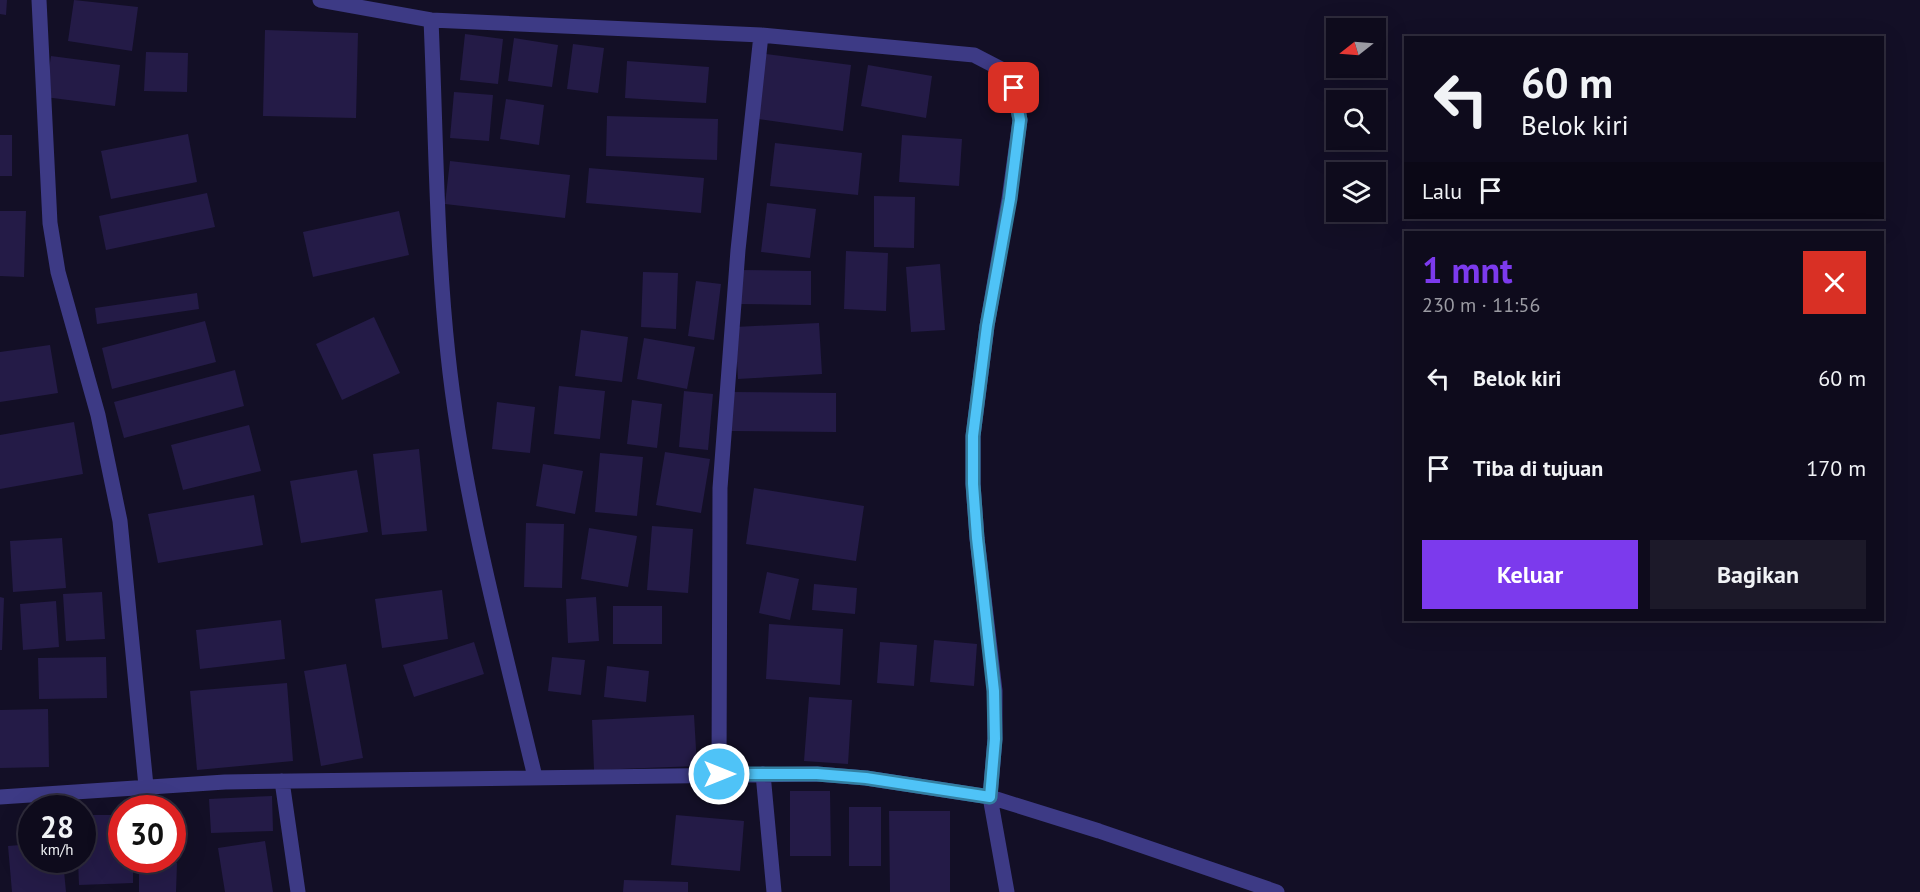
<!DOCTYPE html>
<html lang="id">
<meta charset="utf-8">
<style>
body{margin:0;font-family:"PT Sans",sans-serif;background:#1c1929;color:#f1f3f6;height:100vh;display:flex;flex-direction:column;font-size:22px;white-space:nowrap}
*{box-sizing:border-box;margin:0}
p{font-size:20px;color:#9b9ba3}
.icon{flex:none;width:33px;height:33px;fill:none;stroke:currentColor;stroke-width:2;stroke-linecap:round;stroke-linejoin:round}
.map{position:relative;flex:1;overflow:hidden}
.panel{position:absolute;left:1404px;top:231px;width:480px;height:390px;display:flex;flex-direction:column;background:#0e0b1c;border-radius:0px;box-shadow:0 6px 24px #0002,0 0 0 2px #2e2b3b}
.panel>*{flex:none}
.hud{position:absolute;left:1404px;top:36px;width:480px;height:183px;border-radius:0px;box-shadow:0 6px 24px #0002,0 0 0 2px #2e2b3b;background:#0e0b1c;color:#f1f3f6;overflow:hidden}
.needle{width:39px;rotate:253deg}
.tools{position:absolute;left:1326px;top:18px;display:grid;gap:12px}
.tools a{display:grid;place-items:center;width:60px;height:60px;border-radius:0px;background:#0e0b1c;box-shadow:0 6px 24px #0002,0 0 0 2px #2e2b3b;font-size:30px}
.speed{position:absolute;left:18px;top:795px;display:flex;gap:12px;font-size:30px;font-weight:700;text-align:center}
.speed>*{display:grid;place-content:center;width:78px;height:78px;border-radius:50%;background:#0e0b1c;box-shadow:0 6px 24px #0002,0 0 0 2px #2e2b3b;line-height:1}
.speed small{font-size:15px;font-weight:400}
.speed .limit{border:9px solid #d22;background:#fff;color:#111}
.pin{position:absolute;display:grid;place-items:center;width:51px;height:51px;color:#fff;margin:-26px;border-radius:12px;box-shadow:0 3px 9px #0006}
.me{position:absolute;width:66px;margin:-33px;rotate:90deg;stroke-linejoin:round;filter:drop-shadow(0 0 4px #0008)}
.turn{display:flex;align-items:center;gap:21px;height:126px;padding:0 18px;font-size:27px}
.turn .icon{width:78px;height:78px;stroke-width:2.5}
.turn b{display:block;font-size:42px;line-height:51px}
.then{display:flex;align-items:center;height:57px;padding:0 18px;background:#0003;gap:12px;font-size:22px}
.round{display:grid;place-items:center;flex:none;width:63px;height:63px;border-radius:0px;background:#1c1929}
.headline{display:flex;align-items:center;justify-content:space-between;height:102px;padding:0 18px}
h1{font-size:36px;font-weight:600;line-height:45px;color:#7c3aed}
.button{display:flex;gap:12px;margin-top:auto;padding:12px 18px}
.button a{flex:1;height:69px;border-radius:0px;background:#7c3aed;color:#fff;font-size:24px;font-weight:600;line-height:69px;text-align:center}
.button a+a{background:#1c1929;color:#f1f3f6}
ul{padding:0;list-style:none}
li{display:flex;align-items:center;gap:18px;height:90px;padding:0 18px}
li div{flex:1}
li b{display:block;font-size:22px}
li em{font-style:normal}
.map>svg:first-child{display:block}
</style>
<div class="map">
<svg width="1920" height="892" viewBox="0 0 1920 892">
<rect width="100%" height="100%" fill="#130f26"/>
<path fill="#241b47" d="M0 0H7L6 15 0 14Z
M74 0 138 7 132 51 68 41Z
M265 30 358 33 356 118 263 116Z
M465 34 503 39 498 84 460 80Z
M514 38 558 45 552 87 508 81Z
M573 44 604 48 598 93 567 89Z
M146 52 188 53 187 92 144 91Z
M766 54 851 65 843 131 758 119Z
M51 56 120 65 115 106 45 97Z
M627 61 709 67 706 103 625 98Z
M868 65 932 76 926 118 861 106Z
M454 92 493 95 489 141 450 138Z
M506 99 544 105 539 145 500 139Z
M607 116 718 119 717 160 606 156Z
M188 134 197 182 111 199 101 151Z
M0 135H12V176H0Z
M902 135 962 139 959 186 899 182Z
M775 143 862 153 858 195 770 186Z
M450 161 570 175 565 218 445 204Z
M589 168 704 178 701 213 586 203Z
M207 193 215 227 106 250 99 216Z
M874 196 915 197 914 248 874 247Z
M767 203 816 209 810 258 761 252Z
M0 211H26L24 277 0 276Z
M399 211 409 255 313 277 303 232Z
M846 251 888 253 886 311 844 309Z
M940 264 945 330 911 332 906 267Z
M737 270 811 271V305L737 304Z
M643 272 678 273 676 329 641 327Z
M696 281 721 284 714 340 688 336Z
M197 293 199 309 97 324 95 308Z
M374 317 400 373 342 400 316 344Z
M205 321 216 362 112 389 102 348Z
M819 323 822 374 738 379 735 327Z
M581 330 628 337 622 382 575 376Z
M644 338 695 347 687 389 637 379Z
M50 345 58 393 0 402V352Z
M235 370 244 406 124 438 114 402Z
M559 386 605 391 600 439 554 434Z
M684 391 713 394 708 450 679 447Z
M730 392 836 393V432L730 431Z
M632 400 662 404 657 448 627 444Z
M497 402 535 407 530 453 492 449Z
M74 422 83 474 0 489V435Z
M249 425 261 471 183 490 171 445Z
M419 449 427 531 382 535 373 454Z
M665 452 710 459 701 513 656 505Z
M600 453 643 457 637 516 595 512Z
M543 464 583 471 575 514 536 506Z
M357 470 368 532 301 543 290 481Z
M754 488 864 506 856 561 746 544Z
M254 495 263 545 158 563 148 514Z
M526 523 564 524 562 588 524 587Z
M652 526 693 529 688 593 647 590Z
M589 528 637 536 628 587 581 579Z
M62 538 66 588 13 592 10 541Z
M767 572 799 579 790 620 759 613Z
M814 584 857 588 855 614 812 610Z
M442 590 448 639 382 648 375 599Z
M102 592 105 639 66 641 63 594Z
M0 597 4 598 2 650H0Z
M596 597 599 641 568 643 566 599Z
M56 601 59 647 23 650 20 604Z
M613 606H662V644H613Z
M281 620 285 659 200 669 196 630Z
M769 624 843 629 840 685 766 679Z
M934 640 977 644 974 686 930 682Z
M474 642 484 674 414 697 403 665Z
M880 642 917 645 914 686 877 683Z
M106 657 107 698 39 699 38 658Z
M552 657 585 660 581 695 548 691Z
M346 664 363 758 321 766 304 671Z
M607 666 649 671 646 702 604 697Z
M287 683 293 761 197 770 190 691Z
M809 697 852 700 848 764 804 761Z
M48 709 49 767 0 768V710Z
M694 715 697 766 594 770 592 720Z
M790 791H830L831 856H790Z
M272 796 273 831 211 833 209 799Z
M849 807H881V866H849Z
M889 811H950V892H890Z
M82 815H122V860H133V883L79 885 78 860H82Z
M676 815 744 821 740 871 671 865Z
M265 841 273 892H225L218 848Z
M32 844V860H63L66 892H12L8 846Z
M139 862 177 863 176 892H139Z
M624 880 688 882V892H623Z"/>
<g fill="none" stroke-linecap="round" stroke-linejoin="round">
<path stroke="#3d3a85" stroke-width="15" d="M39 0 50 223 58 272 98 415 120 521 146 786
M320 0 431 20 761 35 974 55 1001 69 1014 88 1020 120 1009 199 987 326 973 436V484L977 538 995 691V739L990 797 1007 892
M431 20C436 132 436 244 448 355 463 498 502 638 535 777
M719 773 720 488 738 250 761 35
M763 774 774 892
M282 781 298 892
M0 797 225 782 817 774 866 778 990 797 1099 831 1277 892"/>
</g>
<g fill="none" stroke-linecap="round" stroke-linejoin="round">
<g stroke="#337fa1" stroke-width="15">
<path id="route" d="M719 774H817L866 778 990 797 995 739 994 691 977 538 973 484V436L987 326 1010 199 1020 120 1014 88"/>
</g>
<use href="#route" stroke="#4fc3f7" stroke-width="10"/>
</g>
</svg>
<div class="tools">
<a><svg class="needle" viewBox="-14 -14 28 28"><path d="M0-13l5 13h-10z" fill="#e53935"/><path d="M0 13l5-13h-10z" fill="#9b9ba3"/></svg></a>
<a><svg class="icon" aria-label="search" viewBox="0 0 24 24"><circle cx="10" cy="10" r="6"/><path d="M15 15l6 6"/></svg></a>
<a><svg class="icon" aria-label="layers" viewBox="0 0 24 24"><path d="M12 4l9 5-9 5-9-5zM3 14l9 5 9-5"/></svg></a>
</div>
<div class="speed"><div>28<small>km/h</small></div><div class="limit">30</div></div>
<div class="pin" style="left:1014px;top:88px;background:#d93025"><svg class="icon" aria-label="arrive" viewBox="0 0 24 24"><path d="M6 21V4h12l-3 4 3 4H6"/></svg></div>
<svg class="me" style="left:719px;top:774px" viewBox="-20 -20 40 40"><circle r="17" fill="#4fc3f7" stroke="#fff" stroke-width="3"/><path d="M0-11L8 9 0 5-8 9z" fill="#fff"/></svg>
<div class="hud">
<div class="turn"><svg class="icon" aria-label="left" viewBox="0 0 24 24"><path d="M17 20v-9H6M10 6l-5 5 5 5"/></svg><div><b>60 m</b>Belok kiri</div></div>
<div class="then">Lalu<svg class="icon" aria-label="arrive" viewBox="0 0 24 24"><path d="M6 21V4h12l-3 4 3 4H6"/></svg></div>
</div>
<section class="panel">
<div class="headline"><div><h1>1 mnt</h1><p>230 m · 11:56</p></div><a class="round" style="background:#d93025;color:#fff"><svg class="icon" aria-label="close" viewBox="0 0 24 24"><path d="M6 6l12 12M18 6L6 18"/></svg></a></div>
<ul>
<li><svg class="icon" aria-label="left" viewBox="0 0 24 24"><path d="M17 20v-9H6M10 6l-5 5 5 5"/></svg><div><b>Belok kiri</b></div><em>60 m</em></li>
<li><svg class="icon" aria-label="arrive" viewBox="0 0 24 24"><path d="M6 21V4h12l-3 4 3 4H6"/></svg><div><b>Tiba di tujuan</b></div><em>170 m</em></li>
</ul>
<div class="button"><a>Keluar</a><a>Bagikan</a></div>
</section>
</div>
